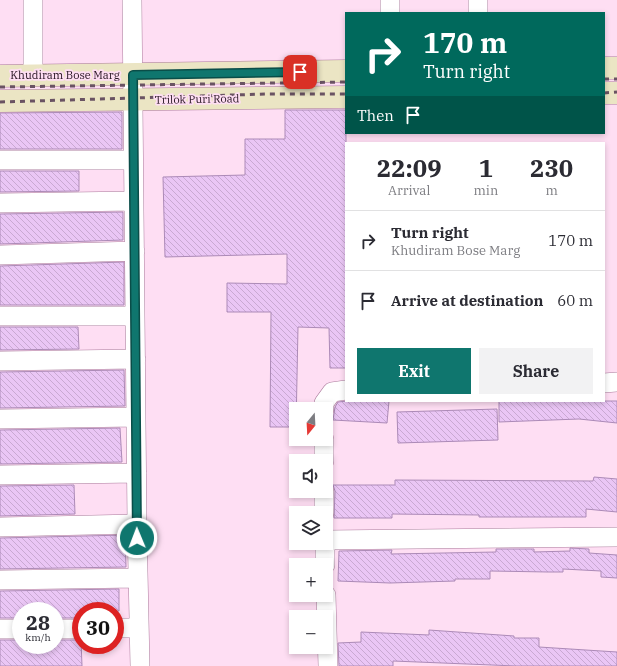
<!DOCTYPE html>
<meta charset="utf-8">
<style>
body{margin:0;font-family:"IBM Plex Serif",serif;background:#f2f2f3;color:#2b2b33;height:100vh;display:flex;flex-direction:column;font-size:15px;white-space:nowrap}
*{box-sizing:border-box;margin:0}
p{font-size:13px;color:#7c7c81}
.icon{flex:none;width:22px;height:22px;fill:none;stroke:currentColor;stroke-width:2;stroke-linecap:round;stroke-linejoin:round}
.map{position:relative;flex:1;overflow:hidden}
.panel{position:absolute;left:345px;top:142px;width:260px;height:260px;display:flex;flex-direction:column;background:#fff;border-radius:0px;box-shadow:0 2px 6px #0003}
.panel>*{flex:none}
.banner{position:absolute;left:345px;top:12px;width:260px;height:122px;border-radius:0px;box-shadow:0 2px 6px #0003;background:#00695c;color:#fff;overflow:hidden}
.needle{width:26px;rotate:198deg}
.fabs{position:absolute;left:289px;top:402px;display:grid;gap:8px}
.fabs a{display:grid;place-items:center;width:44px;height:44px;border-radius:0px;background:#fff;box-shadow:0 2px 6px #0003;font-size:20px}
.speed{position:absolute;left:12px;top:602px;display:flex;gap:8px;font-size:20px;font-weight:700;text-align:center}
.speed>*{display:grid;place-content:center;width:52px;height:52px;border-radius:50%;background:#fff;box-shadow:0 2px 6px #0003;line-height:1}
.speed small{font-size:10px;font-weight:400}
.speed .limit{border:6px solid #d22;background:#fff;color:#111}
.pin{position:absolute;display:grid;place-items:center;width:34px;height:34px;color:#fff;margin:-17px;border-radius:8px;box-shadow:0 2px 6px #0006}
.me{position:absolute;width:44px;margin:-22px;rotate:359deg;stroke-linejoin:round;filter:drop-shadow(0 0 3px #0008)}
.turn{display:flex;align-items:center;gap:14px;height:84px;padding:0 12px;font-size:18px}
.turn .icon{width:52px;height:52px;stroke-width:2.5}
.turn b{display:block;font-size:28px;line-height:34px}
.then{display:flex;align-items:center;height:38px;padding:0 12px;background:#0003;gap:8px;font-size:15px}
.eta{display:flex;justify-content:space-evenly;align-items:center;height:68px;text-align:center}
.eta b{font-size:24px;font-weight:700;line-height:28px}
.action{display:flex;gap:8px;margin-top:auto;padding:8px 12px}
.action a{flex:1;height:46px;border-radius:0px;background:#0f766e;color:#fff;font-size:16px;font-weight:700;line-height:46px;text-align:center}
.action a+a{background:#f2f2f3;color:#2b2b33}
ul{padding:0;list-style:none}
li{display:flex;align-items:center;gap:12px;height:60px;padding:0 12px;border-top:1px solid #e1e1e2}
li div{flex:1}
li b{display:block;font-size:15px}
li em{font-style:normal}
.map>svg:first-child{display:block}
</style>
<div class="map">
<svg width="617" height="666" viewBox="0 0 617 666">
<defs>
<pattern id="building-back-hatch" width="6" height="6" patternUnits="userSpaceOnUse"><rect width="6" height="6" fill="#eac6f5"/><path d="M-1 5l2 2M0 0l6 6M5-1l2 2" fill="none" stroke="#c9a9d2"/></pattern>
</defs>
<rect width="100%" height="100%" fill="#fedef3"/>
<path fill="url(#building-back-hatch)" stroke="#ac8ab7" d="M285 110H346V368H330L329 328 298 327 296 427H270L271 312H227V283L287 284V254L165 257 163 177 245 175V139H285Z
M122 112V149H0V113Z
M0 171H79V191L0 192Z
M123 212V240L0 244V214Z
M124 262V305H0V266Z
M0 327H78L79 349 0 350Z
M124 370 125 406 0 408V372Z
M347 401H389L387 423 333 420 335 407 338 402Z
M499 401H617V423L579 419 499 422Z
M497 409 498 440 398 443 397 412Z
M120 428 122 462 0 464V430Z
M594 477 617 479V512L586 509V517H479V515L392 514V518H334L335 491 333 485H395V480L593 481Z
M74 485 75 514 0 516V486Z
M125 535 126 567 0 569V538Z
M570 548 589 549V553L617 555V578L601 577V571L563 569V572H548L490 571V579H455V581L390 583 338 581 339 551 392 550 391 554 496 552V549H534V552L570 551Z
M119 589V611H81V618H55V611H21V618H0V591Z
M429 630 514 636V638H539V647L617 652V666H516L393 661V666H339L338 643 361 642V632L429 635Z
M0 640H21V645H55V640H81L82 666H0Z"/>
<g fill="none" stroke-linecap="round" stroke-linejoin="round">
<g stroke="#ab7b9c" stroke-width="20">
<path id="street" d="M132 0 137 524 140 666
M390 0V13
M478 13V0
M33 75V0
M0 160H133
M0 203 134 201
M0 255 135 251
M0 316H135
M0 361 136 359
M604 383 617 382
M324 409V403L332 392 346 390
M0 419 136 417
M324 439V461
M0 475 137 473
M324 491V513
M0 527 137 524
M326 540 617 537
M325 543V565
M0 580 138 578
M326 595 328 666
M115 628H139
M0 629H21
M55 629H81"/>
</g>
<g stroke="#ab7b9c" stroke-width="23">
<path id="secondary" d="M604 68H617
M0 76 346 71
M604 93H617
M0 101 346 97"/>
</g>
<use href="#street" stroke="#fff" stroke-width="19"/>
<use href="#secondary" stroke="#ebe5c4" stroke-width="22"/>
<path stroke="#6a5363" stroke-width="3" stroke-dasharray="5 5" stroke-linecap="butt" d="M604 79H617
M0 87 346 82
M604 93 617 92
M0 102 266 94H346"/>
</g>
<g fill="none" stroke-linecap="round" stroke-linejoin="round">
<g stroke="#0a4d48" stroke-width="10">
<path id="route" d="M137 538 133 75 300 72"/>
</g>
<use href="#route" stroke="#0f766e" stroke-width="7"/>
</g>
<g text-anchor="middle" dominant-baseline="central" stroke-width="3.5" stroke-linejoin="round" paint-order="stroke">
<g font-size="11" fill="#24121f" stroke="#fedef3">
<text x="65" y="75">Khudiram Bose Marg</text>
<text transform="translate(197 99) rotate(-1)">Trilok Puri Road</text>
</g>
</g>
</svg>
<div class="fabs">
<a><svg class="needle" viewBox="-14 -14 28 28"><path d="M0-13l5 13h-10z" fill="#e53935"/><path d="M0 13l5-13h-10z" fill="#7c7c81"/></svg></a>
<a><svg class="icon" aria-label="sound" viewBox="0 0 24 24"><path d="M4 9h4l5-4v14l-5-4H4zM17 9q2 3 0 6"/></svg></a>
<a><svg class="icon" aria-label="layers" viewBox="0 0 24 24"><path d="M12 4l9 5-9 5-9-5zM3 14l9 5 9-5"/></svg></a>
<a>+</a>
<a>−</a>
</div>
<div class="speed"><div>28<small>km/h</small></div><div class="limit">30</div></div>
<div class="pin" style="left:300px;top:72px;background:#d93025"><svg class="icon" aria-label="arrive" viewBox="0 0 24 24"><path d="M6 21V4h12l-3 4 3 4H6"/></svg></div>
<svg class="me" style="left:137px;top:538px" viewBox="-20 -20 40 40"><circle r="17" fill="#0f766e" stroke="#fff" stroke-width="3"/><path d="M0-11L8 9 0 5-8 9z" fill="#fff"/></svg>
<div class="banner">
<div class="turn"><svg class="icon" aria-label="right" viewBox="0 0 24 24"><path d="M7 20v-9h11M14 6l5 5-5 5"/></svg><div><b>170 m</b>Turn right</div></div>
<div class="then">Then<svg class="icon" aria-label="arrive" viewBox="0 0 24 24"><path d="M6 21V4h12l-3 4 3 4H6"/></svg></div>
</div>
<section class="panel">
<div class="eta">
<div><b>22:09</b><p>Arrival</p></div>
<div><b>1</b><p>min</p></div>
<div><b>230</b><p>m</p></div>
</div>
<ul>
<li><svg class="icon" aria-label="right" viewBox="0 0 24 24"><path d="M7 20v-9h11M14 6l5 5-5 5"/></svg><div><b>Turn right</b><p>Khudiram Bose Marg</p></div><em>170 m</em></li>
<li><svg class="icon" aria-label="arrive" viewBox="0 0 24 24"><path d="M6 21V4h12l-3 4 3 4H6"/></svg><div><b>Arrive at destination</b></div><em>60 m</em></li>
</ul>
<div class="action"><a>Exit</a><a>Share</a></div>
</section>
</div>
